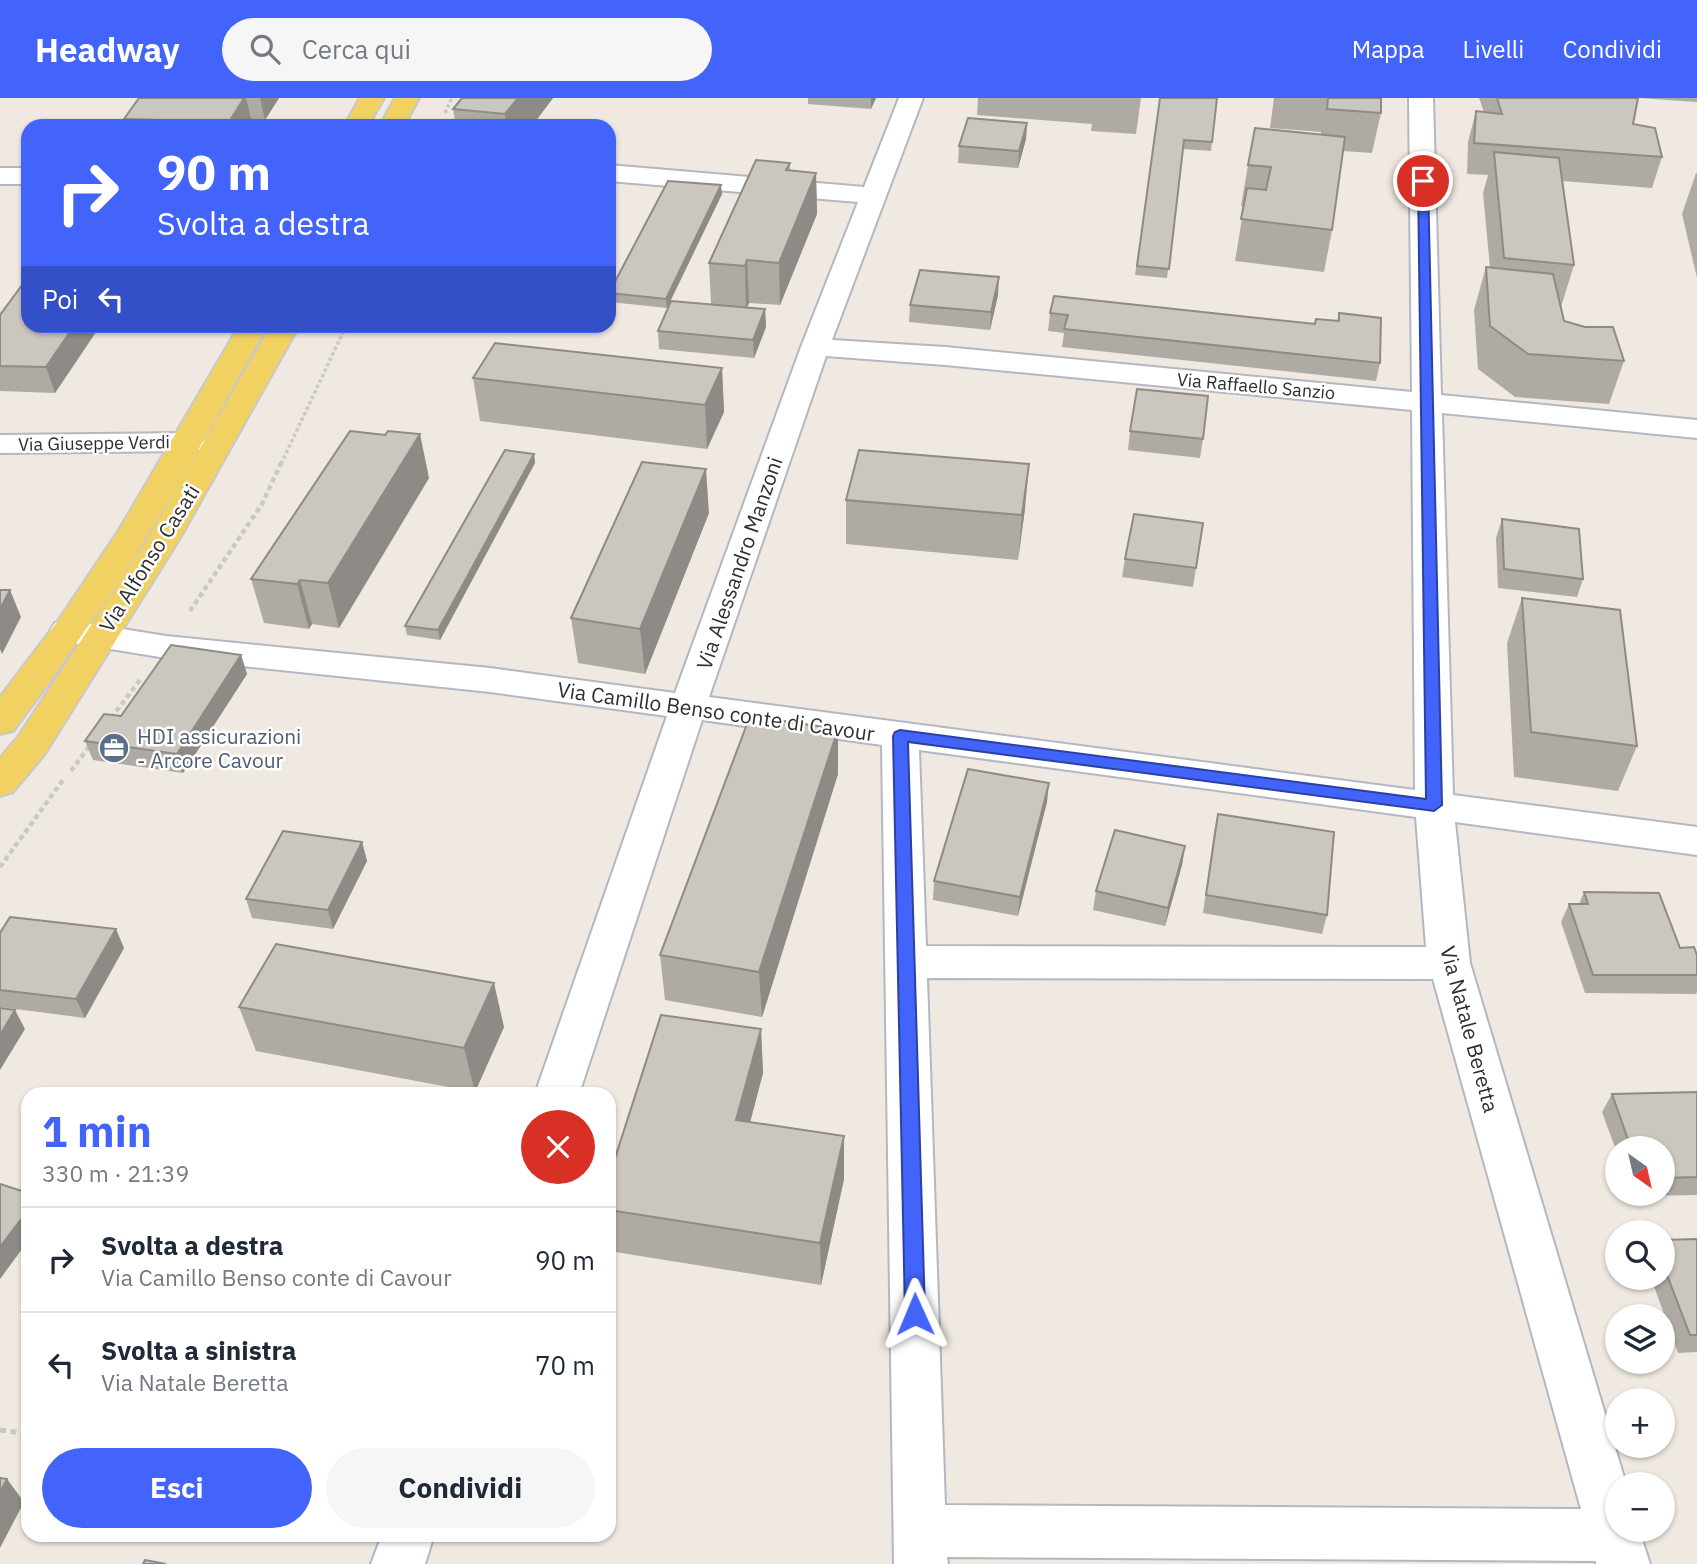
<!DOCTYPE html>
<html lang="it">
<meta charset="utf-8">
<style>
body{margin:0;font-family:"IBM Plex Sans",sans-serif;background:#f6f6f7;color:#1f2937;height:100vh;display:flex;flex-direction:column;font-size:26px;white-space:nowrap}
*{box-sizing:border-box;margin:0}
p{font-size:23px;color:#747a83}
.icon{flex:none;width:38px;height:38px;fill:none;stroke:currentColor;stroke-width:2;stroke-linecap:round;stroke-linejoin:round}
.map{position:relative;flex:1;overflow:hidden}
.panel{position:absolute;left:21px;top:989px;width:595px;height:455px;display:flex;flex-direction:column;background:#fff;border-radius:21px;box-shadow:0 2px 5px #0004}
.panel>*{flex:none}
.banner{position:absolute;left:21px;top:21px;width:595px;height:214px;border-radius:21px;box-shadow:0 2px 5px #0004;background:#4264fb;color:#fff;overflow:hidden}
.needle{width:46px;rotate:146deg}
.buttons{position:absolute;left:1605px;top:1038px;display:grid;gap:14px}
.buttons a{display:grid;place-items:center;width:70px;height:70px;border-radius:50%;background:#fff;box-shadow:0 2px 5px #0004;font-size:35px}
.pin{position:absolute;display:grid;place-items:center;width:60px;height:60px;color:#fff;margin:-30px;border:4px solid #fff;border-radius:50%;box-shadow:0 2px 7px #0007}
.me{position:absolute;width:77px;margin:-38px;rotate:359deg;stroke-linejoin:round;filter:drop-shadow(0 0 5px #0008)}
.turn{display:flex;align-items:center;gap:24px;height:147px;padding:0 21px;font-size:32px}
.turn .icon{width:91px;height:91px;stroke-width:2.5}
.turn b{display:block;font-size:49px;line-height:60px}
.then{display:flex;align-items:center;height:66px;padding:0 21px;background:#0003;gap:14px;font-size:26px}
.round{display:grid;place-items:center;flex:none;width:74px;height:74px;border-radius:37px;background:#f6f6f7}
.summary{display:flex;align-items:center;justify-content:space-between;height:119px;padding:0 21px}
h1{font-size:42px;font-weight:800;line-height:52px;color:#4264fb}
.button{display:flex;gap:14px;margin-top:auto;padding:14px 21px}
.button a{flex:1;height:80px;border-radius:42px;background:#4264fb;color:#fff;font-size:28px;font-weight:800;line-height:80px;text-align:center}
.button a+a{background:#f6f6f7;color:#1f2937}
ul{padding:0;list-style:none}
li{display:flex;align-items:center;gap:21px;height:105px;padding:0 21px;border-top:2px solid #e0e1e3}
li div{flex:1}
li b{display:block;font-size:26px}
li em{font-style:normal}
header{display:flex;align-items:center;gap:42px;box-sizing:border-box;height:98px;padding:0 35px;background:#4264fb;color:#fff}
header strong{font-size:33px}
nav{display:flex;gap:38px;margin-inline-start:auto;font-size:24px}
.search{width:490px;height:63px;background:#f6f6f7;display:flex;align-items:center;gap:18px;box-sizing:border-box;padding:0 24px;border-radius:38px;color:#747a83;font-size:26px}
.map>svg:first-child{display:block}
</style>
<header>
<strong>Headway</strong>
<div class="search"><svg class="icon" aria-label="search" viewBox="0 0 24 24"><circle cx="10" cy="10" r="6"/><path d="M15 15l6 6"/></svg>Cerca qui</div>
<nav><a>Mappa</a><a>Livelli</a><a>Condividi</a></nav>
</header>
<div class="map">
<svg width="1697" height="1466" viewBox="0 0 1697 1466">
<rect width="100%" height="100%" fill="#efe9e1"/>
<g fill="none" stroke-linecap="round" stroke-linejoin="round">
<g stroke="#b4b7c1" stroke-width="4">
<path id="minor" d="M899 0H923L832 242 945 249 1412 294 1409 0H1433L1441 297 1697 322V340L1442 315 1453 697 1697 729V757L1455 724 1470 865 1626 1386H1617V1432H1639L1650 1466H1596V1463L947 1459 948 1466H894L882 647 702 622 579 996H535L667 618 490 594 166 560 67 544 55 541 50 533 55 525 67 522 166 538 490 570 675 595 801 249 858 104 609 83V67L864 89ZM826 258 945 267 1412 312 1415 692 709 599ZM919 652 1416 719 1426 849 926 848ZM927 880 1433 881 1581 1411 945 1407Z
M0 70H28V86H0Z
M189 335 200 337 204 344 200 351 189 353 0 355V337Z
M382 1437H434L425 1466H371Z"/>
</g>
<g stroke="#c9c9c9" stroke-width="4">
<path id="major" d="M360 0H384L368 28H344Z
M395 0H419L404 28H380Z
M239 228H267L182 381 120 482 48 586 13 633 0 636V599L58 523 119 432Z
M271 228H299L180 440 44 657 13 694 0 698V660L18 639 148 440Z"/>
</g>
<path stroke="#c9c9c9" stroke-width="3.5" stroke-dasharray="3.5 2.5" stroke-linecap="butt" d="M445 15 452 0
M281 366 346 228"/>
<path stroke="#c9c9c9" stroke-width="4.5" stroke-dasharray="5 3.5" stroke-linecap="butt" d="M190 513 262 406 281 365
M111 620 140 582
M71 673 91 646
M0 769 63 682"/>
<path stroke="#c9c9c9" stroke-width="5" stroke-dasharray="6 4.5" stroke-linecap="butt" d="M0 1332 28 1336"/>
<use href="#minor" fill="#fff" fill-rule="evenodd"/>
<use href="#major" fill="#f2d163" fill-rule="evenodd"/>
</g>
<path fill="#afaba4" d="M139 0H279L265 22 251 21 250 23 251 28H126L124 21Z
M553 0 532 28H456L453 11Z
M808 0H876L871 11 808 6Z
M978 0H1141L1136 36 1091 33 1092 26 977 17Z
M1160 0 1212 44 1211 53 1183 51 1167 180 1135 177Z
M1274 0H1381V15L1372 55 1343 53 1332 132 1324 174 1235 163 1244 108H1241L1248 67 1321 37V34L1270 30Z
M1479 0H1697V4L1638 0 1633 26 1662 59 1652 90 1562 83 1574 167 1561 209 1564 223 1624 263 1609 306 1515 299 1478 271 1474 212 1486 169 1490 170 1483 95 1488 77 1467 76 1468 44 1476 13 1484 14Z
M1027 25 1026 41 1018 70 958 65 959 48Z
M790 65V73L816 75 817 116 780 207 749 205 747 209 765 211 766 229 754 260 659 251 658 233 711 206 709 165Z
M1696 75H1697V180L1682 116Z
M722 96 667 210 610 204 609 195Z
M998 197 990 232 909 224 910 207Z
M1050 215 1315 226 1337 223 1339 215 1380 265 1376 283 1062 249 1064 235 1048 233Z
M0 217 28 228H100L55 295 0 293Z
M468 228H517L514 233Z
M722 270 724 314 707 351 480 323 473 280Z
M1130 333 1203 341 1200 360 1128 352Z
M534 356 535 365 440 542 407 537 405 528Z
M429 380 339 530 312 526 309 531 264 525 251 481Z
M846 402 1025 411 1018 462 846 446Z
M709 415 645 576 578 565 571 520Z
M1502 421 1583 481 1577 499 1498 490 1496 440Z
M1203 425 1193 489 1122 479 1125 461Z
M1522 500 1637 648 1618 693 1514 679 1507 545Z
M241 557 247 576 183 675 93 662 85 643Z
M838 631V676L762 919 665 902 660 857Z
M1047 704 1018 818 933 802 934 783Z
M1218 716 1327 817 1322 836 1203 815 1214 734Z
M362 744 367 763 333 831 252 820 246 801Z
M1185 748 1182 767 1165 828 1093 812 1096 793Z
M1584 794 1680 850 1697 857V894L1696 896 1585 895 1561 824 1569 806H1579Z
M0 835 124 850 85 920 0 909Z
M239 909 504 929 475 994 256 953Z
M761 931 763 975 750 1025 844 1081 821 1187 609 1153V1112Z
M1697 994V1097L1632 1098 1631 1096H1662V1050H1617V1055L1602 1014 1612 996Z
M1697 1141V1254L1678 1255 1651 1180H1662V1142Z"/>
<path fill="#8e8b86" d="M229 0H246L251 21 250 23 251 28H230L229 24Z
M260 0H279L265 22Z
M518 0H553L532 28H507L505 16Z
M871 0H876L871 11Z
M1027 25 1026 41 1018 70 1019 53Z
M610 49 614 90 609 98V51Z
M816 75 817 116 780 207 779 165Z
M721 87 722 96 667 210 666 201Z
M747 162 749 205 746 211 745 168Z
M999 179 998 197 990 232 991 214Z
M765 211 766 229 754 260 753 242Z
M74 228H100L55 295 46 269Z
M722 270 724 314 707 351 705 307Z
M420 336 429 380 339 530 328 485Z
M534 356 535 365 440 542 438 532Z
M1029 366 1025 411 1018 462 1022 417Z
M706 371 709 415 645 576 640 531Z
M300 482 312 526 309 531 297 486Z
M10 492 21 519 2 556 0 551V511Z
M241 557 247 576 183 675 177 656Z
M838 631V676L762 919 759 874Z
M1049 685 1047 704 1018 818 1020 799Z
M362 744 367 763 333 831 328 812Z
M1185 748 1182 767 1165 828 1168 810Z
M116 831 124 850 85 920 76 901Z
M494 885 504 929 475 994 464 950Z
M15 912 25 931 0 972V937Z
M761 931 763 975 739 1066 736 1022Z
M844 1038V1081L821 1187 820 1145Z
M28 1112V1143L0 1181V1149Z
M7 1381 24 1404 0 1450V1394Z"/>
<path fill="#cbc7bf" stroke="#8e8b86" stroke-width="2" d="M139 0H244L229 24 124 21Z
M462 0H518L505 16 453 11Z
M1160 0H1217L1212 44 1184 42 1169 171 1137 168Z
M1328 0H1381V15L1327 11Z
M1497 0H1638L1633 26 1655 30 1662 59 1474 45 1476 13 1502 16Z
M968 20 1027 25 1019 53 959 48Z
M1255 30 1345 39 1332 132 1241 121 1247 90 1266 92 1271 69 1248 67Z
M1494 54 1559 60 1574 167 1504 160Z
M756 62 790 65 786 72 816 75 779 165 747 162 745 168 709 165Z
M668 83 721 87 666 201 609 195Z
M1486 169 1553 176 1564 223 1585 229H1613L1624 263 1528 256 1490 228Z
M920 172 999 179 991 214 910 207Z
M28 179V228H74L46 269 0 268V217Z
M1054 198 1315 226 1316 221 1339 223V215L1381 220 1380 265 1064 231 1068 217 1050 215Z
M671 203 765 211 753 242 658 233Z
M495 245 722 270 705 307 473 280Z
M1137 291 1208 298 1203 341 1130 333Z
M350 333 385 337 388 333 420 336 328 485 300 482 297 486 251 481Z
M505 352 534 356 438 532 405 528Z
M859 352 1029 366 1022 417 846 402Z
M642 364 706 371 640 531 571 520Z
M1134 416 1203 425 1196 470 1125 461Z
M1502 421 1579 431 1583 481 1504 471Z
M0 492H10L0 511Z
M1522 500 1620 512 1637 648 1531 634Z
M171 547 241 557 177 656 85 643 104 616 121 618Z
M750 618 838 631 759 874 660 857Z
M968 671 1049 685 1020 799 934 783Z
M1218 716 1334 734 1327 817 1206 797Z
M1115 732 1185 748 1168 810 1096 793Z
M283 733 362 744 328 812 246 801Z
M1584 794 1659 795 1680 850 1694 849 1697 857V877H1593L1569 806H1588Z
M10 819 116 831 76 901 0 892V835Z
M276 846 494 885 464 950 239 909Z
M0 910 15 912 0 937Z
M661 917 761 931 736 1022 844 1038 820 1145 609 1112V1079Z
M1697 994V1079L1662 1080V1050H1631L1612 996Z
M0 1086 28 1095V1112L0 1149Z
M1697 1141V1237H1690L1662 1164V1142Z
M0 1380 7 1381 0 1394Z
M145 1462 166 1466H143Z"/>
<path fill="#4264fb" stroke="#2b41a3" stroke-width="2" d="M1423 80 1428 83 1442 707 1434 713 908 644 925 1216 922 1223 915 1225 908 1223 905 1216 893 638 895 634 900 632 1426 701 1418 83Z"/>
<defs>
<g id="office-disc" transform="scale(1.575)"><circle r="9.5" fill="#5c6f8a" stroke="#fff"/><path d="M-6-3h4V-5.5h4V-3h4V5H-6ZM-1-4.5V-3h2v-1.5ZM-6 0V1H6V0Z" fill="#fff"/></g>
</defs>
<g fill-rule="evenodd">
<use href="#office-disc" x="114" y="650"/>
</g>
<g text-anchor="middle" dominant-baseline="central" stroke-width="5" stroke-linejoin="round" paint-order="stroke">
<g font-size="18" fill="#2e2e2e" stroke="#fff">
<text transform="translate(1256 288) rotate(5)">Via Raffaello Sanzio</text>
<text transform="translate(94 345) rotate(-1)">Via Giuseppe Verdi</text>
</g>
<g font-size="21" fill="#2e2e2e" stroke="#fff">
<text transform="translate(149 460) rotate(-58)">Via Alfonso Casati</text>
<text transform="translate(739 465) rotate(-71)">Via Alessandro Manzoni</text>
<text transform="translate(716 613) rotate(8)">Via Camillo Benso conte di Cavour</text>
<text transform="translate(1470 931) rotate(75)">Via Natale Beretta</text>
</g>
<g font-size="21" fill="#4e5e75" stroke="#fff" text-anchor="start">
<text x="137" y="638">HDI assicurazioni<tspan x="137" dy="24">- Arcore Cavour</tspan></text>
</g>
</g>
</svg>
<div class="buttons">
<a><svg class="needle" viewBox="-14 -14 28 28"><path d="M0-13l5 13h-10z" fill="#e53935"/><path d="M0 13l5-13h-10z" fill="#747a83"/></svg></a>
<a><svg class="icon" aria-label="search" viewBox="0 0 24 24"><circle cx="10" cy="10" r="6"/><path d="M15 15l6 6"/></svg></a>
<a><svg class="icon" aria-label="layers" viewBox="0 0 24 24"><path d="M12 4l9 5-9 5-9-5zM3 14l9 5 9-5"/></svg></a>
<a>+</a>
<a>−</a>
</div>
<div class="pin" style="left:1423px;top:83px;background:#d93025"><svg class="icon" aria-label="arrive" viewBox="0 0 24 24"><path d="M6 21V4h12l-3 4 3 4H6"/></svg></div>
<svg class="me" style="left:915px;top:1216px" viewBox="-20 -20 40 40"><path d="M0-17L14 15 0 8-14 15z" fill="#4264fb" stroke="#fff" stroke-width="4"/></svg>
<div class="banner">
<div class="turn"><svg class="icon" aria-label="right" viewBox="0 0 24 24"><path d="M7 20v-9h11M14 6l5 5-5 5"/></svg><div><b>90 m</b>Svolta a destra</div></div>
<div class="then">Poi<svg class="icon" aria-label="left" viewBox="0 0 24 24"><path d="M17 20v-9H6M10 6l-5 5 5 5"/></svg></div>
</div>
<section class="panel">
<div class="summary"><div><h1>1 min</h1><p>330 m · 21:39</p></div><a class="round" style="background:#d93025;color:#fff"><svg class="icon" aria-label="close" viewBox="0 0 24 24"><path d="M6 6l12 12M18 6L6 18"/></svg></a></div>
<ul>
<li><svg class="icon" aria-label="right" viewBox="0 0 24 24"><path d="M7 20v-9h11M14 6l5 5-5 5"/></svg><div><b>Svolta a destra</b><p>Via Camillo Benso conte di Cavour</p></div><em>90 m</em></li>
<li><svg class="icon" aria-label="left" viewBox="0 0 24 24"><path d="M17 20v-9H6M10 6l-5 5 5 5"/></svg><div><b>Svolta a sinistra</b><p>Via Natale Beretta</p></div><em>70 m</em></li>
</ul>
<div class="button"><a>Esci</a><a>Condividi</a></div>
</section>
</div>
